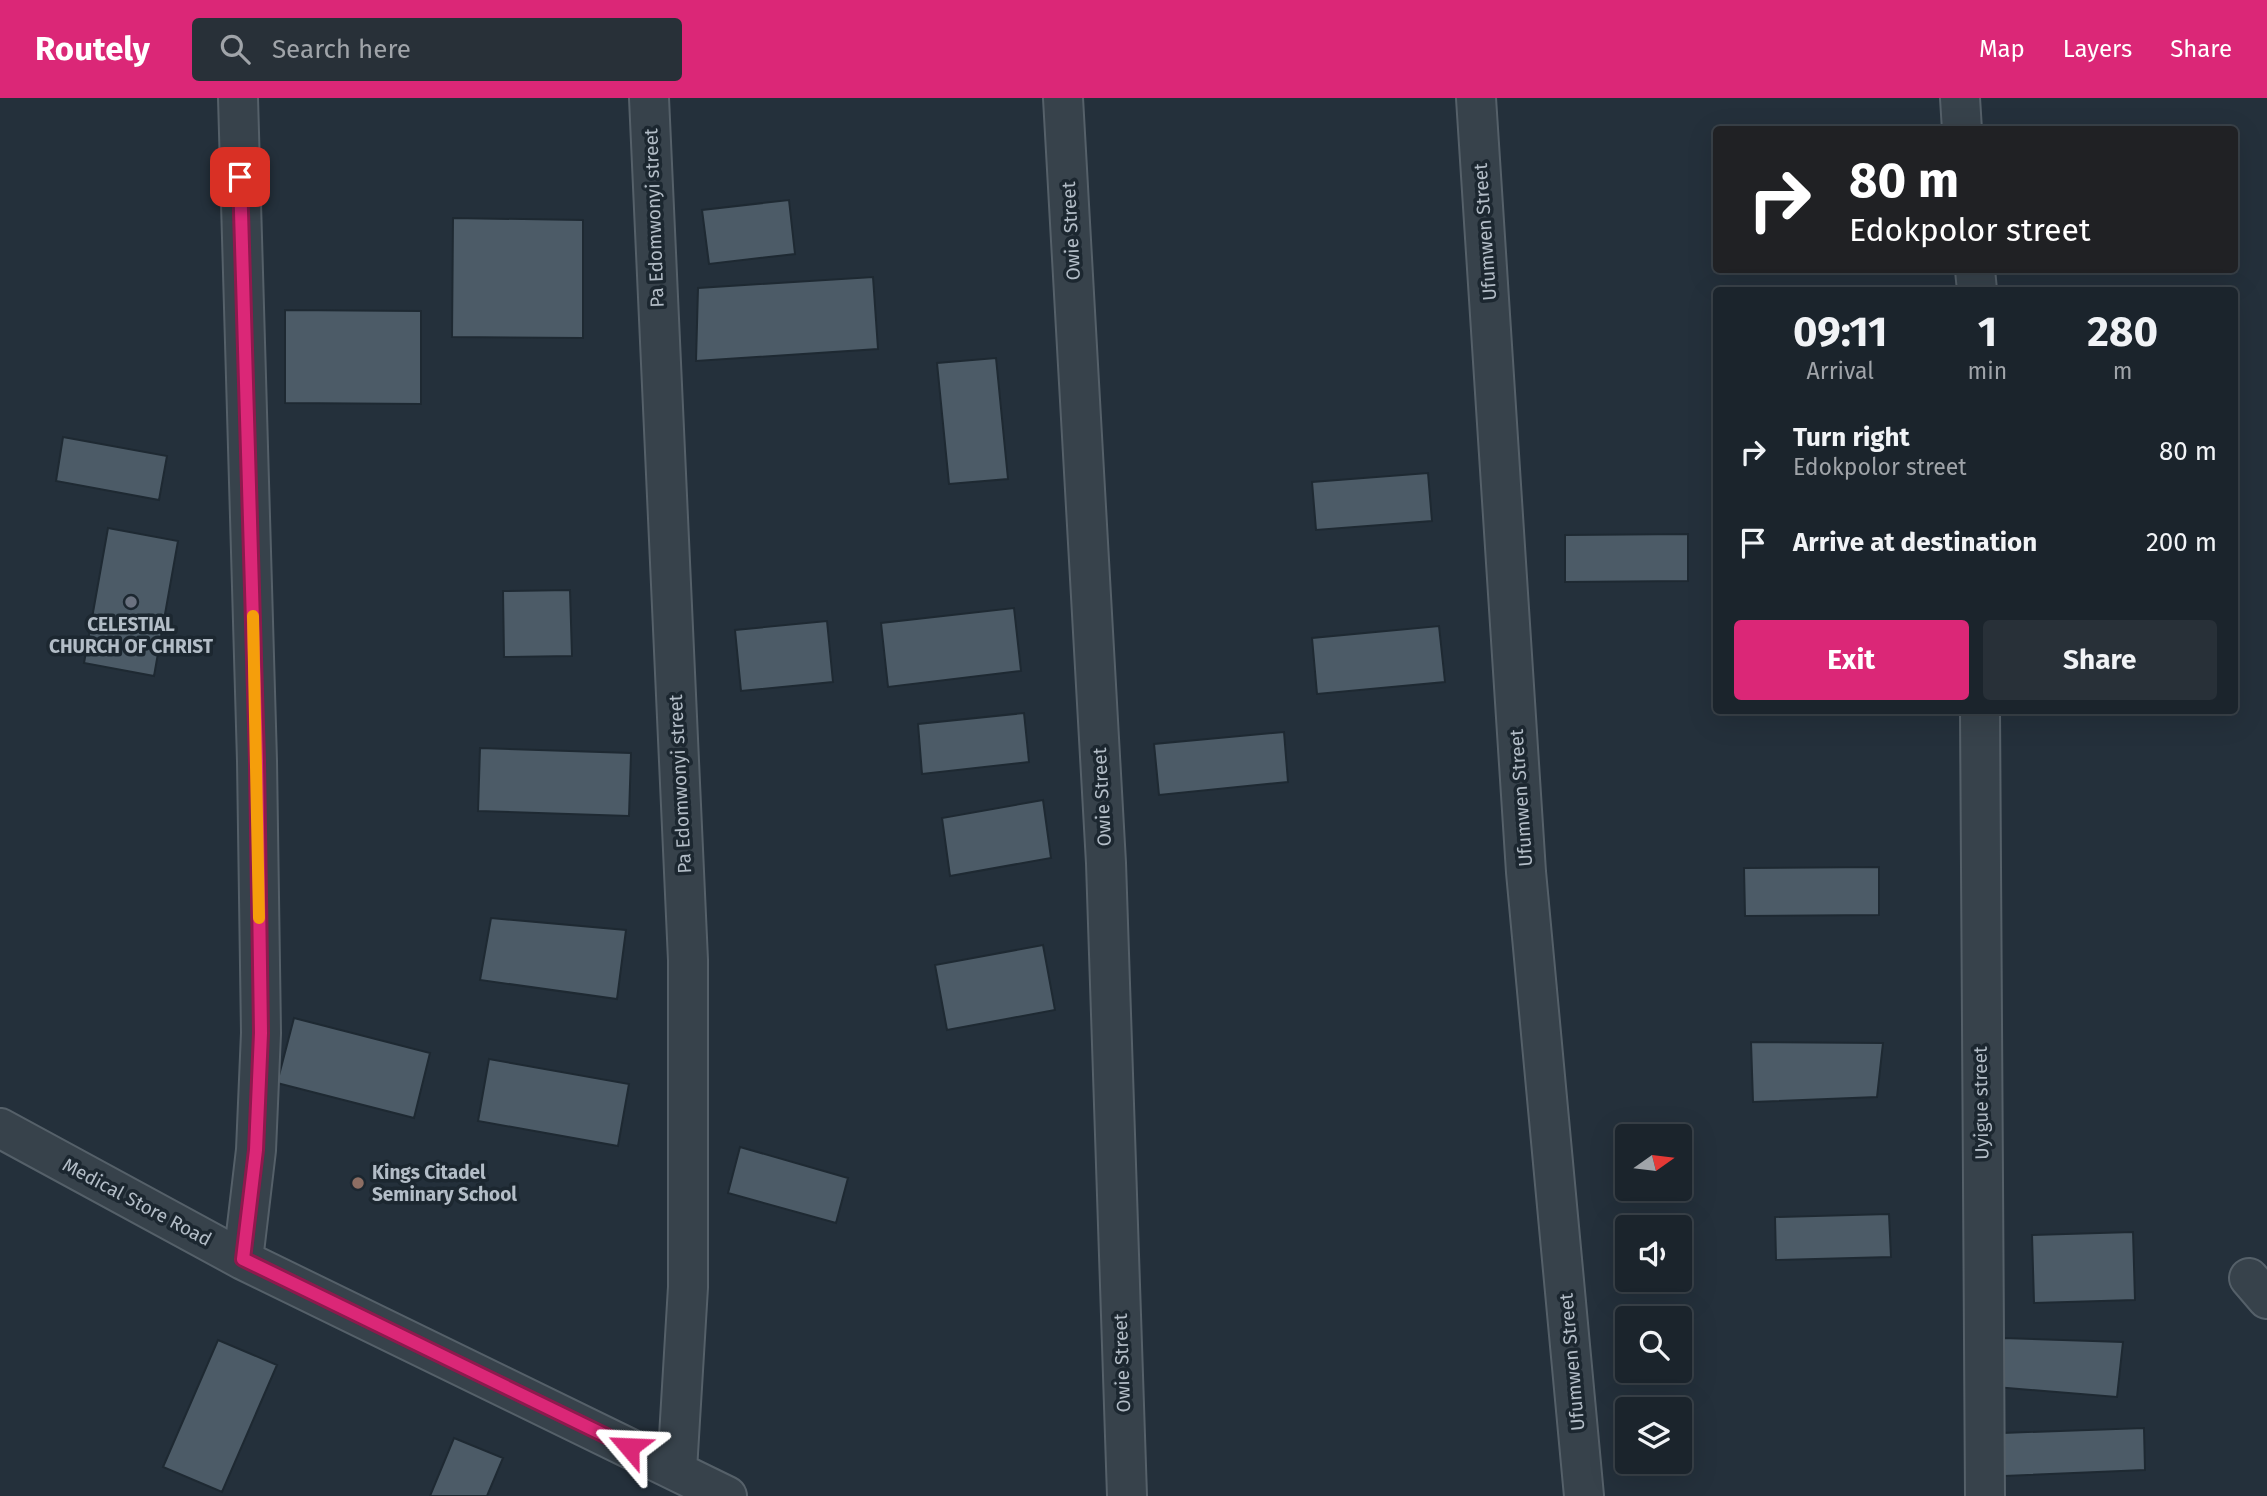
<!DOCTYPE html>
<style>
body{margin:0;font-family:"Fira Sans",sans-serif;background:#283038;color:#f1f3f6;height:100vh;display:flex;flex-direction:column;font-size:26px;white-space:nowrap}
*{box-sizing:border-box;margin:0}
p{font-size:23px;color:#a0a4a9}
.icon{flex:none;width:38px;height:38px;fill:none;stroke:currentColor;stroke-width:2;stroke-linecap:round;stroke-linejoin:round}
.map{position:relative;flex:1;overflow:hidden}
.panel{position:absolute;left:1713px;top:189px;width:525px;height:427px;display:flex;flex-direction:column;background:#1b242c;border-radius:7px;box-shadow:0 7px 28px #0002,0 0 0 2px #394148}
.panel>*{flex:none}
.hud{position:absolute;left:1713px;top:28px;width:525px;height:147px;border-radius:7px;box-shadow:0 7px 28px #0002,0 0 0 2px #394148;background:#202124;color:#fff;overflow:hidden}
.needle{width:46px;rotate:76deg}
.tools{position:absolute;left:1615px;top:1026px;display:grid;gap:14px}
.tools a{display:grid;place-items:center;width:77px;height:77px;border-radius:7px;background:#1b242c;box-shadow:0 7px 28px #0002,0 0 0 2px #394148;font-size:35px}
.pin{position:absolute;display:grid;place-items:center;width:60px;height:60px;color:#fff;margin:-30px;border-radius:14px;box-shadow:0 4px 10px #0006}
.me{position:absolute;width:77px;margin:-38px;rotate:296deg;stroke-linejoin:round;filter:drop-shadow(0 0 5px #0008)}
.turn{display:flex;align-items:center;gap:24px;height:147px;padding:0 21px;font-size:32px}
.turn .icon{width:91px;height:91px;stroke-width:2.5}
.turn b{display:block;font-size:49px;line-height:60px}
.eta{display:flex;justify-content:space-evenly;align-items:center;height:119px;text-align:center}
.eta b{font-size:42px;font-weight:700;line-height:49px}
.action{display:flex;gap:14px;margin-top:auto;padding:14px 21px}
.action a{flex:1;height:80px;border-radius:7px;background:#db2777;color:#fff;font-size:28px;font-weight:700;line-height:80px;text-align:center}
.action a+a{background:#283038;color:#f1f3f6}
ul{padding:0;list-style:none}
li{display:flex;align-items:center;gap:21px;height:91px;padding:0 21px}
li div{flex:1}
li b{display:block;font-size:26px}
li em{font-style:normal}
header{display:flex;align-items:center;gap:42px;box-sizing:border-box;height:98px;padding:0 35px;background:#db2777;color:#fff}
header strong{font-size:33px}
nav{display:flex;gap:38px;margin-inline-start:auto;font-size:24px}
.search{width:490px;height:63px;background:#283038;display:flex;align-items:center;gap:18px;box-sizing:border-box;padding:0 24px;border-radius:7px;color:#a0a4a9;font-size:26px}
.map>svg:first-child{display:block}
</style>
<header>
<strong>Routely</strong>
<div class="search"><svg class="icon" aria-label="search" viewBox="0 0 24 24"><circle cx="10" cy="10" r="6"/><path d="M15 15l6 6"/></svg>Search here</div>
<nav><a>Map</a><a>Layers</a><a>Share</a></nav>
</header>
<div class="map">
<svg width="2267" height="1398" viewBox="0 0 2267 1398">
<rect width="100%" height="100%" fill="#24303b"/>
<path fill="#4c5b67" stroke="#1e2932" stroke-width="2" d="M789 102 795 156 709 166 702 112Z
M453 120 583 122V240L452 239Z
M873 179 878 251 696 263 698 190Z
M285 212 421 213V306L285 305Z
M996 260 1008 381 949 386 937 265Z
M63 339 167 358 159 402 56 383Z
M1428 375 1432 423 1316 432 1312 384Z
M108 430 178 443 154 578 84 565Z
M1688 436V483L1565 484V437Z
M570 492 572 558 504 559 503 493Z
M1014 510 1021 573 888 589 881 525Z
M827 523 833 584 741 593 735 532Z
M1439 528 1445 584 1317 596 1312 540Z
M1024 615 1029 664 922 676 918 626Z
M1284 634 1288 684 1159 697 1154 646Z
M480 650 631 655 629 718 478 713Z
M1043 702 1051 760 950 778 942 720Z
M1879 769V817L1745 818 1744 770Z
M491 820 626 832 617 901 480 882Z
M1043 847 1055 912 947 932 935 867Z
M294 920 430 955 414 1020 277 985Z
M1751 944 1883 945 1877 999 1753 1004Z
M489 961 629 986 618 1048 478 1023Z
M740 1049 848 1080 836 1125 728 1095Z
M1889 1116 1891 1159 1776 1162 1775 1119Z
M2133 1134 2135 1202 2034 1205 2032 1137Z
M2003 1240 2123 1244 2117 1299 1995 1289Z
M218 1242 277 1267 222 1394 163 1369Z
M2144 1330 2145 1372 2004 1378 2002 1335Z
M454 1340 503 1360 487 1398H430Z"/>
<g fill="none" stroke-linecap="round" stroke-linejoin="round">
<g stroke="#556069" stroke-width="42">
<path id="minor" d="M238 0 257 663 261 935 256 1052 243 1162
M649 0 688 862V1189L677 1372
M1063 0 1106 765 1127 1398
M1476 0 1526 774 1584 1398
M1960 0 1962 32
M1975 172 1977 192
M1980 612 1985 1398
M0 1030 243 1162 727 1398
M2249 1180 2267 1201"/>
</g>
<use href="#minor" stroke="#37424b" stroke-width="38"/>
</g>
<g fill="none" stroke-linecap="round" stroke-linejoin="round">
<g stroke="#8e194d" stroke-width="18">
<path id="route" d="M240 79 257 663 261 935 256 1052 243 1161 629 1349"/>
</g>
<use href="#route" stroke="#db2777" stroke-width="12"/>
<path stroke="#f59e0b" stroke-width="12" d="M253 518 259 820"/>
</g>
<circle fill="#6b7280" stroke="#1c2730" stroke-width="2.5" cx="131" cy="504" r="7"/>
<circle fill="#8d6e63" stroke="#1c2730" stroke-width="2.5" cx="358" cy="1085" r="7"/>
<g text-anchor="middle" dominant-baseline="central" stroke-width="7" stroke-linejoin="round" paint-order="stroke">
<g font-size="19" fill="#b3bdc7" stroke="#1c2730">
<text transform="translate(654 120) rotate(-92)">Pa Edomwonyi street</text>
<text transform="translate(1071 133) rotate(-93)">Owie Street</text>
<text transform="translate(1485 134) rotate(-94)">Ufumwen Street</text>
<text transform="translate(680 686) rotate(-93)">Pa Edomwonyi street</text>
<text transform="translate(1102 699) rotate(-93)">Owie Street</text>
<text transform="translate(1521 700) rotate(-94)">Ufumwen Street</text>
<text transform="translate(1981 1005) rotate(-91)">Uyigue street</text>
<text transform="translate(137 1104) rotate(28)">Medical Store Road</text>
<text transform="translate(1572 1264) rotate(-95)">Ufumwen Street</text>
<text transform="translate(1122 1265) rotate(-92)">Owie Street</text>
</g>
<g font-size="19" font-weight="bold" fill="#b3bdc7" stroke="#1c2730">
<text x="131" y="526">CELESTIAL<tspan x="131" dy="22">CHURCH OF CHRIST</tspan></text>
<text x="372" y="1074" text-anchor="start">Kings Citadel<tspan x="372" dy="22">Seminary School</tspan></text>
</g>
</g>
</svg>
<div class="tools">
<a><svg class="needle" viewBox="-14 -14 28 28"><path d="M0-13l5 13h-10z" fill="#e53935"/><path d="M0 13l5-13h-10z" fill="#a0a4a9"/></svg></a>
<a><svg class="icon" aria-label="sound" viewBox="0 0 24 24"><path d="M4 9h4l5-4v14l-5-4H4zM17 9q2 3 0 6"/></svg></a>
<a><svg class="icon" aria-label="search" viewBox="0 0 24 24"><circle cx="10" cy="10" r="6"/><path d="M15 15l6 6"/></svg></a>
<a><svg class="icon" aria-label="layers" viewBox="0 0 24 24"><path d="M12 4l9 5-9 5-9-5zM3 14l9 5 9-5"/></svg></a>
</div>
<div class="pin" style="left:240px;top:79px;background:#d93025"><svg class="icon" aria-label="arrive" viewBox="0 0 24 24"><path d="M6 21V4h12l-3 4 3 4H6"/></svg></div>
<svg class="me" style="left:629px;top:1349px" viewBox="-20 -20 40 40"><path d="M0-17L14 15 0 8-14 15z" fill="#db2777" stroke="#fff" stroke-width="4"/></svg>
<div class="hud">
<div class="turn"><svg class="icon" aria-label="right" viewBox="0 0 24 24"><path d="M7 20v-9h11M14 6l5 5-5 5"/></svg><div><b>80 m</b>Edokpolor street</div></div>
</div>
<section class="panel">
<div class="eta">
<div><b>09:11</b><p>Arrival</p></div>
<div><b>1</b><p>min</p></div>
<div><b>280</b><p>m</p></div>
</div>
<ul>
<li><svg class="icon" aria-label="right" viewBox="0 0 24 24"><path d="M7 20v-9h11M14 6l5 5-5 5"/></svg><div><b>Turn right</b><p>Edokpolor street</p></div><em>80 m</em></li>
<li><svg class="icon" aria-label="arrive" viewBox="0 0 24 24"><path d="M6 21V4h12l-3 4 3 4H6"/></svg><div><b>Arrive at destination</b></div><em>200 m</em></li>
</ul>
<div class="action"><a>Exit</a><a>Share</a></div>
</section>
</div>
